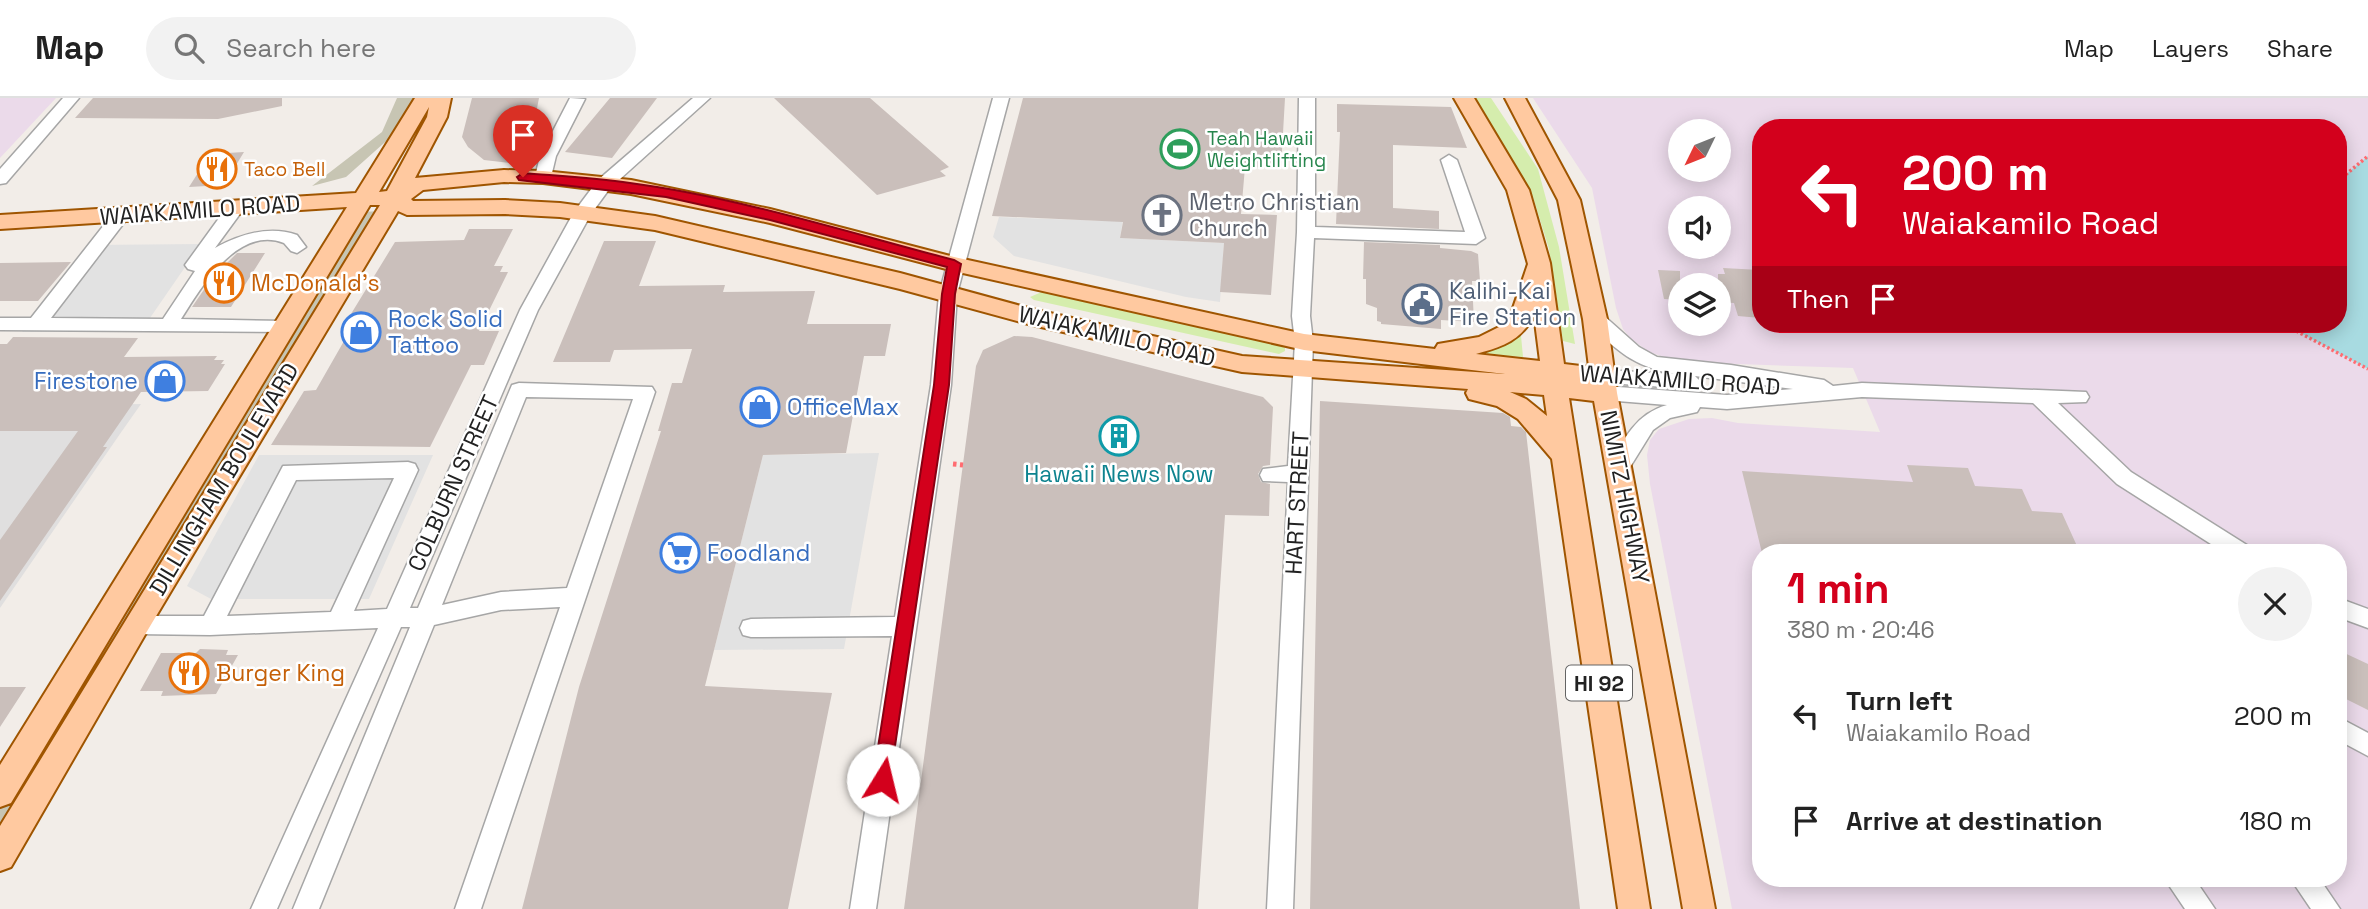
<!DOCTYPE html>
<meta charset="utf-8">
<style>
body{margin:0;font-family:"Space Grotesk",sans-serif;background:#f2f2f2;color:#222;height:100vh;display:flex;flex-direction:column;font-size:26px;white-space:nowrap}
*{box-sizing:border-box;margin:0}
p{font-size:23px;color:#767676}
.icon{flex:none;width:38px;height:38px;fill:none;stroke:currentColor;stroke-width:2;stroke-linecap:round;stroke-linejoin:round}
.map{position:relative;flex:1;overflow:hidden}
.panel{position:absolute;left:1752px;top:446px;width:595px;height:343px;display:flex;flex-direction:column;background:#fff;border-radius:28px;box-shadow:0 4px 18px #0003}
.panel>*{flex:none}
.top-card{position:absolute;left:1752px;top:21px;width:595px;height:214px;border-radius:28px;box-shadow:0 4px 18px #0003;background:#d3001c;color:#fff;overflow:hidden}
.needle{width:46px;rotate:227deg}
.buttons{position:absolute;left:1668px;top:21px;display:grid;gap:14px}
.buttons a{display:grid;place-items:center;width:63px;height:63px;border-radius:50%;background:#fff;box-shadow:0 4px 18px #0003;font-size:35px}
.pin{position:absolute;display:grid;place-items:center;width:60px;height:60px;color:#fff;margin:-72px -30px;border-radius:50% 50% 50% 0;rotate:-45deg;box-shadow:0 0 7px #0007}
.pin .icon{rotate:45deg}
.me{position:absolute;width:77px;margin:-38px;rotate:9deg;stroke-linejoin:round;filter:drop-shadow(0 0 5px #0008)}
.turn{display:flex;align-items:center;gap:24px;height:147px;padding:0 35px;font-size:32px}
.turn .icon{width:91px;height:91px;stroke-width:2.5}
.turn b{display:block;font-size:49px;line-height:60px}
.then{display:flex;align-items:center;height:66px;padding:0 35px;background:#0003;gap:14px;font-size:26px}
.round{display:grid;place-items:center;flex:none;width:74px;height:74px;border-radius:37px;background:#f2f2f2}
.head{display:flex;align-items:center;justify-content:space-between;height:119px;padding:0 35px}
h1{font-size:42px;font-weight:600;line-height:52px;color:#d3001c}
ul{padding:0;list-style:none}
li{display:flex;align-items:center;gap:21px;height:105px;padding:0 35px}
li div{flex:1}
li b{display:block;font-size:26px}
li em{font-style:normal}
header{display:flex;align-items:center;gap:42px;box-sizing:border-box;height:98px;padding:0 35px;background:#fff;border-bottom:2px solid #e0e0e0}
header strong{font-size:33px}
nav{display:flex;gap:38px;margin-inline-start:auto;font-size:24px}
.search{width:490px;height:63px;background:#f2f2f2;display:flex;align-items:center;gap:18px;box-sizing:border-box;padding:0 24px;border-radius:38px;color:#767676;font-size:26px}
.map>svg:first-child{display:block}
</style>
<header>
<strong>Map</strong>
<div class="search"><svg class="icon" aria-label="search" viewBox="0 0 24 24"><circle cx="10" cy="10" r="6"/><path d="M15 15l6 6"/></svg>Search here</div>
<nav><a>Map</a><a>Layers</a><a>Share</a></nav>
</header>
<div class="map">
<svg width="2368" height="811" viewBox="0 0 2368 811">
<rect width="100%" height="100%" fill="#f2ede8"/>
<path fill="#e0dfdf" d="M141 306 122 333 0 510V308Z"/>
<path fill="#ebdaea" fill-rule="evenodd" d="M0 0H56L0 60Z
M1533 0H2368V58L2338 83V30H1760V226H2283L2368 271V811H1732L1650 386 1647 357 1650 342 1659 331 1689 321 1712 320 1738 325 1880 334 1853 270 1680 264 1649 254 1630 240 1623 231 1616 210 1592 90ZM1680 33H1718V72H1680ZM1680 110H1718V149H1680ZM1680 187H1718V226H1680ZM1760 455H2338V780H1760Z"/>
<path fill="#c7c5b3" d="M397 0H414L393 37 346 79 312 88 382 34Z
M387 113 0 757V690L356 114Z"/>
<path fill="#d5edad" d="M1470 0H1491L1538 71 1559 149 1575 246 1563 243 1549 151 1533 99Z
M1044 193 1273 243 1285 250V253L1279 256 1034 202 1030 199Z
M1520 227 1523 259 1476 256 1469 252Z"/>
<path fill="#e2e2e2" d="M1143 0 1120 140 1224 145 1220 204 1186 199 1014 158 993 139 999 119 1107 123Z
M201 146 141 233 22 234 90 147Z
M879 355 844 551 714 552 763 357Z
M259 357H433L369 501H211L187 488Z"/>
<path fill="#a8dbe1" d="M2368 58V271L2283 226H2338V83Z"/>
<path fill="#cabfbb" d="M93 0H282V8L218 21 75 20Z
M472 0H539L526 67 484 62 468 49 462 39Z
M610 0H657L612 60 565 54Z
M774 0H870L949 69 940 73 946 78 877 97Z
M1023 0H1285L1281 70 1245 69 1241 116 1277 117 1271 197 1220 194 1224 145 1120 140 1123 124 992 118Z
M1337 6 1451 9 1467 50 1393 47V110L1439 113V131L1336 126 1340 34H1337Z
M244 54 224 87 189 89 210 56Z
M469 131H513L494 168H503L500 174H508L479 233H499L484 267H471L430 349 271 347 304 293 316 292 352 229H343L395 144 464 142Z
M604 143H656L639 188 725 187 723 194 815 193 807 226H891L885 258H864L846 355 763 357 705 588 832 595 788 811H522L579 589 661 333H658L672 285H682L692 251 614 252 610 264H553Z
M1364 144 1440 147V150L1471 153 1478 156 1480 183H1472L1474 224 1441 222V231L1381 226V224L1377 223V210L1366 206V181H1363Z
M237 155H265L231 209H192L212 180Z
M71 164 38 203H0V165Z
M1723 170 1760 172V220L1738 218 1734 205 1718 204V176H1725Z
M1658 172 1680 173V202L1664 201Z
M1014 238 1032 239 1263 299 1273 309 1270 367 1263 368 1258 376 1261 384 1270 386 1269 418 1225 417 1198 811H904L976 268 983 252Z
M13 239 138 240 124 259 217 258 214 262H224L221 266H225L208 293 141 294 103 349H107L0 503V442L78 333H0V246H7Z
M1320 303 1503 315 1510 319 1511 328 1521 329 1526 334 1580 811H1310Z
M1907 367 1968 370 1975 388 2022 391 2032 413 2062 415 2077 448 2048 447 2052 455H1762L1742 373 1913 384Z
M200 551 228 552 226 557H238L216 596 161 598 163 593H140L161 555H196Z
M2338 552 2368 566V612L2338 597Z
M0 589H26L0 629Z"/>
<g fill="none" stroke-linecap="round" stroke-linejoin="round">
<g stroke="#a6a6a6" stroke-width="3">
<path id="minor" d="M63 0H79L6 85 0 86V71Z
M570 0 585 1 556 58 551 79 543 84 537 83 535 79 540 58Z
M693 0H710L610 90 591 116 538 212 410 510H418L512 287 519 285 652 289 655 294 481 811H455L560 509 501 512 434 527 319 811H293L410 529H401L277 811H251L378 530 210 537 136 536 128 534 125 527 128 520 136 518H204L283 368 408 364 415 366 418 372 354 513 387 511 520 212 574 114 598 82ZM526 299 633 301 567 490 501 494 442 507ZM394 380 331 514 227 518 296 382Z
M993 0H1009L957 196 951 287 876 811H850L892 538 751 539 743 537 740 530 743 523 751 521 895 519 931 287 939 196Z
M1299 0H1315V129L1465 134 1441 62 1449 57 1457 62 1485 140 1476 146 1314 140 1310 218 1313 244 1293 811H1267L1288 384 1263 383 1260 377 1263 371 1288 368 1295 244 1292 218 1297 134Z
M236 104 245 109 215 150C241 136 269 127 297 137L306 149 297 155 291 153 284 145C237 127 201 190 181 221L285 223 292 224 294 229 292 234 0 232V220H31L115 113 121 112 130 117 51 220 163 221 195 173 188 171 185 167 230 105Z
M1595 215 1602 216 1639 249 1657 259 1731 267 1824 282 1833 288 1862 285 2086 294 2089 299 2086 304 2058 305 2131 374 2250 449 2253 455H2225L2117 386 2033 305 1862 299 1727 311 1700 309 1697 314 1670 320 1653 332 1627 374 1620 376 1613 374 1610 368C1624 340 1636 316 1667 307L1605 302 1598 300 1595 295 1598 290 1605 288 1727 297 1793 291 1695 278 1701 284 1698 289 1691 291 1595 284 1592 279 1595 274 1602 272 1674 276C1632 268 1619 253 1588 226L1586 221 1588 216Z
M2338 500 2368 511V530L2338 519Z
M2338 619 2368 635V658L2338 642Z
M2164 780H2194L2215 811H2185Z
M2290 780H2319L2340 811H2311Z"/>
</g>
<g stroke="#9f5500" stroke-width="4">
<path id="major" d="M415 0H451L447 19 415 80 504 72 543 73 631 82 770 111 954 159 1304 236 1435 251 1438 246 1479 239 1503 227 1511 216 1528 166 1507 92 1454 0H1474L1529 92 1550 165 1564 266 1589 269 1583 221 1558 102 1505 0H1525L1580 102 1607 221 1617 295 1715 811H1683L1594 303 1569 300 1650 811H1618L1552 361 1518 321 1497 308 1469 301 1466 295 1468 291 1242 274 1032 227 900 191 655 132 560 119 505 116 407 117 398 113 146 535 11 769 0 773V728L380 107H370L11 705 0 709V667L347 109 0 131V117L356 95ZM429 9 427 19 387 93 379 94ZM504 84 543 85 631 96 770 125 954 173 1304 252 1505 276 1242 258 1032 211 900 175 655 118 560 105 505 102 413 103 411 101 423 92ZM1534 216 1540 263 1476 256C1502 249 1523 242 1534 216ZM1510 294 1544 297 1547 318 1526 301Z"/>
</g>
<path stroke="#ff6c71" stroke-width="3.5" stroke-dasharray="2.5 2.5" stroke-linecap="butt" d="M2338 83 2368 58
M2283 226 2368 271"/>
<path stroke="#ff6c71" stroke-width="5" stroke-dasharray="3.5 3.5" stroke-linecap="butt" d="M953 366 963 367"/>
<use href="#minor" fill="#fff" fill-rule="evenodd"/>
<use href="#major" fill="#ffc9a0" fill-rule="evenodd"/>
</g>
<path fill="#d3001c" stroke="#890012" stroke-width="2" d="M523 75C559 78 595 80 630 85 737 99 850 135 954 162L961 166 955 196 949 287 889 688 883 691 876 688 873 682 934 287 942 196 947 169 770 122 666 99 519 82 517 79Z"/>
<defs>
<g id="stadium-ring" transform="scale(2.0125)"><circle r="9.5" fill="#fff" stroke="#2e9e5b" stroke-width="1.5"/><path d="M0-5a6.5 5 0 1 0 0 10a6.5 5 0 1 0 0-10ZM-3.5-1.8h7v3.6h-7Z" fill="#2e9e5b"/></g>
<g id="restaurant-ring" transform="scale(2.0125)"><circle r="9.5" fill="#fff" stroke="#e8710a" stroke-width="1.5"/><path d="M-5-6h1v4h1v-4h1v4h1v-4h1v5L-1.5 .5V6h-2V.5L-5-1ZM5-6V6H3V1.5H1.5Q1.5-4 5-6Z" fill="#e8710a"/></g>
<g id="church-ring" transform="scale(2.0125)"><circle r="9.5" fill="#fff" stroke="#6b7280" stroke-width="1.5"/><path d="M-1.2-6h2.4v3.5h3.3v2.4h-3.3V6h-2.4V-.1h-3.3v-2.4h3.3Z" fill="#6b7280"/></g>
<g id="civic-ring" transform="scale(2.0125)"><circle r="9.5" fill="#fff" stroke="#5c6f8a" stroke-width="1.5"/><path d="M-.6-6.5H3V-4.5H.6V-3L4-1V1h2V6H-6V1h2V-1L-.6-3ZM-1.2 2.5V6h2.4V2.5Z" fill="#5c6f8a"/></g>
<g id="shop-ring" transform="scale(2.0125)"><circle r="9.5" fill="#fff" stroke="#3f7fe0" stroke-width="1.5"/><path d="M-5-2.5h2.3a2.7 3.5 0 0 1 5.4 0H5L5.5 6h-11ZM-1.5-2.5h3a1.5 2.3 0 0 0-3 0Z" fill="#3f7fe0"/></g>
<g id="building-ring" transform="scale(2.0125)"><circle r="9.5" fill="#fff" stroke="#0f9aa8" stroke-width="1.5"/><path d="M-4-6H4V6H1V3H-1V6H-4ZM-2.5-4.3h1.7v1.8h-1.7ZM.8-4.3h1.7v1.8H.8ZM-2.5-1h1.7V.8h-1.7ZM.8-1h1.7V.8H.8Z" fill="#0f9aa8"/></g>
<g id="supermarket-ring" transform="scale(2.0125)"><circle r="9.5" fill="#fff" stroke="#3f7fe0" stroke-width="1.5"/><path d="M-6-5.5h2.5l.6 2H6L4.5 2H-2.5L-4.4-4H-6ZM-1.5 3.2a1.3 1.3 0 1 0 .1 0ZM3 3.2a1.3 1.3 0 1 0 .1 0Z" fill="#3f7fe0"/></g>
</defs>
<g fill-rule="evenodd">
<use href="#stadium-ring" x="1180" y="51"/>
<use href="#restaurant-ring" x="217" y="71"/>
<use href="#church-ring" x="1162" y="117"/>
<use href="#restaurant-ring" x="224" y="185"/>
<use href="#civic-ring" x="1422" y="206"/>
<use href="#shop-ring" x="361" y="234"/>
<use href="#shop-ring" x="165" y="283"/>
<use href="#shop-ring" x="760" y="309"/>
<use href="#building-ring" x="1119" y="338"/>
<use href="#supermarket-ring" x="680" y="455"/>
<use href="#restaurant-ring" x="189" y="575"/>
</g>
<g text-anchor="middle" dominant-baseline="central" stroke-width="5" stroke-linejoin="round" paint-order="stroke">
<g font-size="19" fill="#27864d" stroke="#fff" text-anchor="start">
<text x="1207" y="40">Teah Hawaii<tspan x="1207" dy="22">Weightlifting</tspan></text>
</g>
<g font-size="19" fill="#c56008" stroke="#fff" text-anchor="start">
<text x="244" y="71">Taco Bell</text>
</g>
<rect fill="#fff" stroke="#646464" stroke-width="2" x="1566" y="567.5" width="66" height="35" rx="5"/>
<g font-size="21" font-weight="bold" fill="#222">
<text x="1599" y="585">HI 92</text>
</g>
<g font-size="23" fill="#5b616d" stroke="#fff" text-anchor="start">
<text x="1189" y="104">Metro Christian<tspan x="1189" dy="26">Church</tspan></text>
</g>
<g font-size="23" fill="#222" stroke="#fff">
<text transform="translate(200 112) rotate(-4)">WAIAKAMILO ROAD</text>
<text transform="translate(1117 238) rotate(13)">WAIAKAMILO ROAD</text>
<text transform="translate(1680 282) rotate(4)">WAIAKAMILO ROAD</text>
<text transform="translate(224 381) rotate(-59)">DILLINGHAM BOULEVARD</text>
<text transform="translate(453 385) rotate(-66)">COLBURN STREET</text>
<text transform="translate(1625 399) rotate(79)">NIMITZ HIGHWAY</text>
<text transform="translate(1297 405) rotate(-87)">HART STREET</text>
</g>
<g font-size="23" fill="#c56008" stroke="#fff" text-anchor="start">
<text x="251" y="185">McDonald's</text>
<text x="216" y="575">Burger King</text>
</g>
<g font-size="23" fill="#4e5e75" stroke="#fff" text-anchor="start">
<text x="1449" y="193">Kalihi-Kai<tspan x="1449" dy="26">Fire Station</tspan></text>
</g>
<g font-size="23" fill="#366cbe" stroke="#fff" text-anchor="start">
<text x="388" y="221">Rock Solid<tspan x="388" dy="26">Tattoo</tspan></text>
<text x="138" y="283" text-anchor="end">Firestone</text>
<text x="787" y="309">OfficeMax</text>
<text x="707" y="455">Foodland</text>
</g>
<g font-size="23" fill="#0d838f" stroke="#fff">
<text x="1119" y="376">Hawaii News Now</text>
</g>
</g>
</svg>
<div class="buttons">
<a><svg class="needle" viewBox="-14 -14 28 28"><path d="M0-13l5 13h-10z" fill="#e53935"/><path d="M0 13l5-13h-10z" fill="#767676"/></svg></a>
<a><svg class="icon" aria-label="sound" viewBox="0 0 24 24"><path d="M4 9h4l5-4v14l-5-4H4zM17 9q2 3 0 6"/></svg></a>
<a><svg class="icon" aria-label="layers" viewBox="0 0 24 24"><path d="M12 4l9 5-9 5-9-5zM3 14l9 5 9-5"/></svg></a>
</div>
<div class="pin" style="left:523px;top:79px;background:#d93025"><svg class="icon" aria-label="arrive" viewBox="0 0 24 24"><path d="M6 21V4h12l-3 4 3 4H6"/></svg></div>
<svg class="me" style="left:883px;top:682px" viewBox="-20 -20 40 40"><circle r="19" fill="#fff"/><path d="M0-13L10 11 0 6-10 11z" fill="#d3001c"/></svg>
<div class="top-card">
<div class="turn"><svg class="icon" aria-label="left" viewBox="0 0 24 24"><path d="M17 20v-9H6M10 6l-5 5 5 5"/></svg><div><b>200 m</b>Waiakamilo Road</div></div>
<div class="then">Then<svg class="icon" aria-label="arrive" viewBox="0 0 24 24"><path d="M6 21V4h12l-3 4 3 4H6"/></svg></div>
</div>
<section class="panel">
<div class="head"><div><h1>1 min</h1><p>380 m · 20:46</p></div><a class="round"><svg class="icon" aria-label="close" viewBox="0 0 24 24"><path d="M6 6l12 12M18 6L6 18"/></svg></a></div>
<ul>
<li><svg class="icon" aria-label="left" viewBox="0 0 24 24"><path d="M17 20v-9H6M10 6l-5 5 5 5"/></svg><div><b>Turn left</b><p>Waiakamilo Road</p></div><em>200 m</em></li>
<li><svg class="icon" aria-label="arrive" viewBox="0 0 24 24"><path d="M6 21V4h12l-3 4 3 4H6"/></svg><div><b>Arrive at destination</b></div><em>180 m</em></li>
</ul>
</section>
</div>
